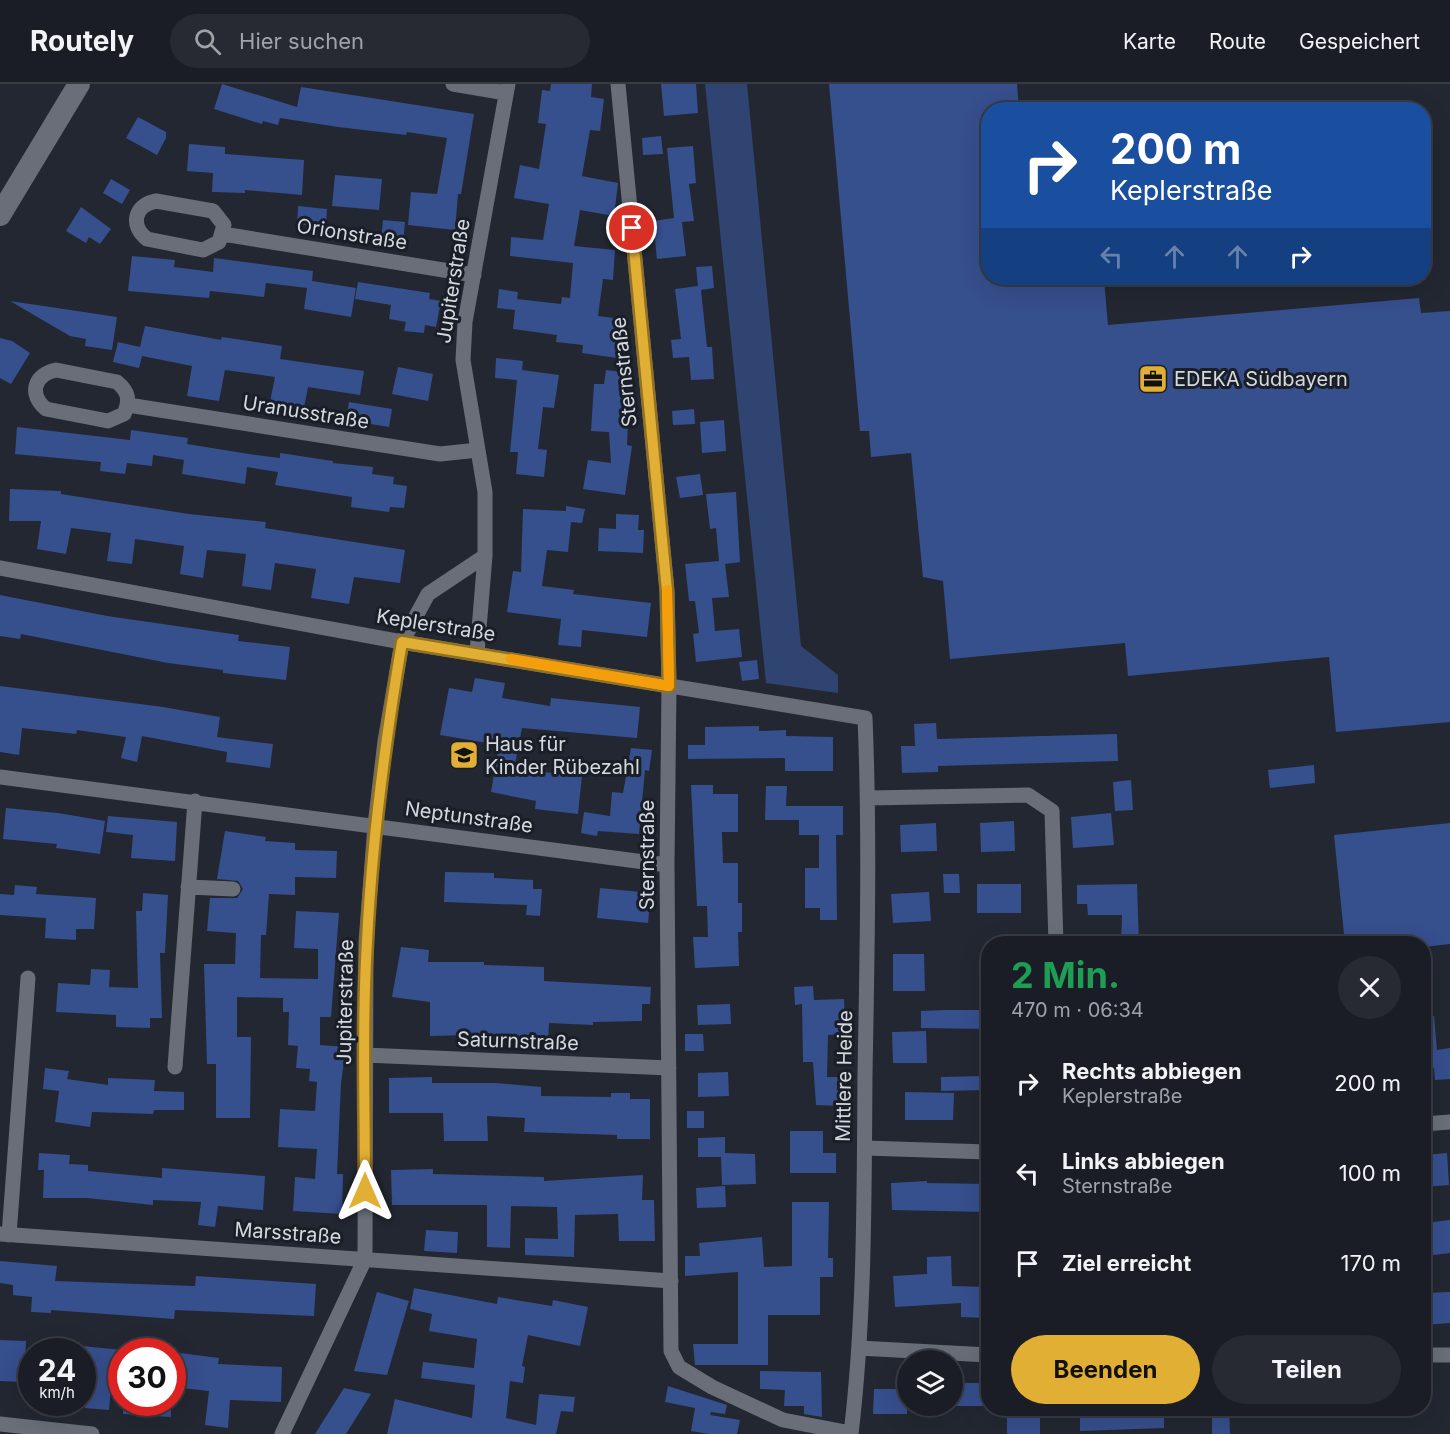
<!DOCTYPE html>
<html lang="de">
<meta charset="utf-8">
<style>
body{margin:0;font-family:Inter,sans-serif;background:#272a32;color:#f1f3f6;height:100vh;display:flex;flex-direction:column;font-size:22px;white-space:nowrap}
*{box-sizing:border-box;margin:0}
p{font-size:20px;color:#9fa2a7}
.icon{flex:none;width:33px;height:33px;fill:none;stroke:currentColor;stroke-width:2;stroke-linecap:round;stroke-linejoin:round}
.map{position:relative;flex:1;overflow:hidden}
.sheet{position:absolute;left:981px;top:852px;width:450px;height:480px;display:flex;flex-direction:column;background:#1a1d25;border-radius:24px;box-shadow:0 6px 24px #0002,0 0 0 2px #383b42}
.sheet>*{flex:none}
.top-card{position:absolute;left:981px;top:18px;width:450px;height:183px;border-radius:24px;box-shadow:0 6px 24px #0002,0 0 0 2px #383b42;background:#1a4fa0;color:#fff;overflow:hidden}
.buttons{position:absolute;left:897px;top:1266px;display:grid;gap:12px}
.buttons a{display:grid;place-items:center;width:66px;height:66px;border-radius:50%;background:#1a1d25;box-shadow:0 6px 24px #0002,0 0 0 2px #383b42;font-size:30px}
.speed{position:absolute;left:18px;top:1254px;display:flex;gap:12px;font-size:30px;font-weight:700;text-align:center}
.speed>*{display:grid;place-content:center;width:78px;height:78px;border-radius:50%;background:#1a1d25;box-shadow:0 6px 24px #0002,0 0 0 2px #383b42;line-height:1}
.speed small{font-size:15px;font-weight:400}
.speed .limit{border:9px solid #d22;background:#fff;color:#111}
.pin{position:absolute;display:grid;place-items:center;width:51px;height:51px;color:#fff;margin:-26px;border:3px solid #fff;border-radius:50%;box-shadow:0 2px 6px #0007}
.me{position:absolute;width:66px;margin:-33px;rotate:0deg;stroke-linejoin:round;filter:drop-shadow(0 0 4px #0008)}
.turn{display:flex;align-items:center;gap:21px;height:126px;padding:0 30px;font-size:27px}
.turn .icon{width:78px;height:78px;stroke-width:2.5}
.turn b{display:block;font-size:42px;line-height:51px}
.lanes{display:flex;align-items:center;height:57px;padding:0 30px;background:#0003;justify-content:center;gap:30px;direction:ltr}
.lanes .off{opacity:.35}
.round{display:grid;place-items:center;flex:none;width:63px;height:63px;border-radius:32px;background:#272a32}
.headline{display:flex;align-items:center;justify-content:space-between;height:102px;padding:0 30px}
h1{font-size:36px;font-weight:700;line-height:45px;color:#1e9e55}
.cta{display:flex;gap:12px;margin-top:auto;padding:12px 30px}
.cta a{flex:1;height:69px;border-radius:36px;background:#e1af34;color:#111;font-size:24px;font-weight:700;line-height:69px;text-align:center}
.cta a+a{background:#272a32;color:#f1f3f6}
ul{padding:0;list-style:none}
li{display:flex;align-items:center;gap:18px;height:90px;padding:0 30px}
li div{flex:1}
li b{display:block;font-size:22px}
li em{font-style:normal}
header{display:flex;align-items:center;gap:36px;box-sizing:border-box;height:84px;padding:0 30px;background:#1a1d25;border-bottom:2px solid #383b42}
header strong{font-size:28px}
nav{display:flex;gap:33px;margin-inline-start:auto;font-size:21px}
.search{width:420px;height:54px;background:#272a32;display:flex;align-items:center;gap:15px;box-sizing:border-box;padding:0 21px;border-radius:33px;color:#9fa2a7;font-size:22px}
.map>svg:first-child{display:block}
</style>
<header>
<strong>Routely</strong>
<div class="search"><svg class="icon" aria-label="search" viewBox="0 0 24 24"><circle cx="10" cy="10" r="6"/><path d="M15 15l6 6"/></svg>Hier suchen</div>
<nav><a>Karte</a><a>Route</a><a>Gespeichert</a></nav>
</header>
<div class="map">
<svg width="1450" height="1350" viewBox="0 0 1450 1350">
<rect width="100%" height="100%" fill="#232731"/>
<path fill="#304471" d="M705 0H747L801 562 838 591V609L766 599Z"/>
<path fill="#364f8d" d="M222 0 297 23 301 3 474 30 461 110H458L455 146 408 141 411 108 437 110 447 54 407 48 406 51 338 43 280 34 278 41 263 37 262 40 214 25Z
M551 0H592L591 13 604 15 600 47 590 46 582 92 618 99 614 132 580 126 574 162 615 166 613 196 603 195 598 232 622 235 617 274 582 269 583 261 556 258 557 251 513 245 515 226 497 224 499 205 518 208 517 215 561 220 562 213 570 214 573 179 510 172 511 153 543 156 549 120 514 114 520 81 539 85 546 40 538 39 542 6 550 7Z
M661 0H696L698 29 664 32Z
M829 0H1017L1019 26H988V194H1034L1035 203 1104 196 1108 241 1419 214 1421 229 1450 227V638L1336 648 1329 573 1128 592 1125 559 950 575 943 497 923 493 911 369 871 373 869 347H860Z
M138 33 166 48V54L157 71 126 54Z
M661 52 663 70 643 71 642 54Z
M189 60 225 63V70L304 76 302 111 245 106V109L212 108 213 89 187 87Z
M693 62 696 99 689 100 694 137 682 138 686 172 657 175 653 137 674 134 667 64Z
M335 91 382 95 379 126 332 122Z
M111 95 130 106 122 120 103 109Z
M298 122 327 125 326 143 297 140Z
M81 123 111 145 100 160 89 153 86 159 66 147Z
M383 136 405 138 403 159 381 157Z
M132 172 175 176 174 183 213 188 214 174 313 187 312 197 356 204 351 233 304 225 307 204 266 199 264 213 210 207 209 214 128 207Z
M712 182 714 204 701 206 707 263H712L714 295 691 296 689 273 673 274 671 256 681 255 675 205 698 202 696 183Z
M358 198 430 209 429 215 441 217 436 243 425 241 424 249 404 247 406 238 389 235 391 221 355 215Z
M10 217 117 233 112 266 85 262 86 255 70 252Z
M145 242 221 256 222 253 282 262 280 275 364 287 360 311 308 303 303 329 269 323 275 293 225 286 219 317 187 312 192 282 142 272 139 284 113 278 118 258 140 263Z
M0 254 12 257 30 269 11 300 0 294Z
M496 274 523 277 522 286 559 291 554 324 543 323 538 365 547 366 544 393 516 390 518 368H510L517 296 495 294Z
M398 283 433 290 428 317 392 310Z
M606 286 630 289 627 361 632 362 625 411 583 405 588 376 611 379 609 348 591 347 594 300H604Z
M349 318 392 325 389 343 346 336Z
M694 325 695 340 673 341 672 327Z
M724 336 726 367 702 369 700 338Z
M17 343 130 356 131 346 188 354 187 360 249 370 280 374V369L333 377V379L373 383 372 390 394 393 393 400 407 402 404 424 390 423 389 428 351 423 352 413 275 401 278 388 247 383 245 400 182 390 184 376 153 371 152 382 127 379 125 390 100 387 101 378 15 370Z
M700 390 703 411 680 414 676 393Z
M10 405 61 407V410L189 430 266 438 265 444 405 466 400 499 354 493 349 520 311 514 316 485 275 479 271 506 242 502 246 470 207 466 203 494 180 490 184 462 135 455 132 480 107 477 111 449 71 444 66 470 37 465 41 437H9Z
M736 408 740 478 725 480 729 513 712 514 715 547 739 545 742 573 696 578 693 550 699 549 695 517H689L685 480 719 477 716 444 710 445 706 410Z
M566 422 585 425 582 439 571 438 568 468 547 466 542 502 574 506 573 510 651 519 647 553 582 546 581 563 558 561 561 535 507 528 513 487 521 488 523 425 566 427Z
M616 430 639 431 638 446H644L643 469 598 467 599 444 616 445Z
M0 511 107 532 239 551 238 557 290 563 286 596 223 589V586L168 579 21 550 20 555 0 552Z
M757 576 759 595 742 597 739 578Z
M475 594 505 599 502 614 550 622 551 614 640 623 637 654 522 644 514 685 582 692 578 730 535 725 536 717 491 708 499 661 440 651 449 604 472 608Z
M0 602 163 623 220 633 217 653 273 660 270 684 226 678 227 668 142 652 137 678 121 674 126 653 77 646 76 650 22 644 19 671 0 668Z
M936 639 937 655 1117 650 1118 677 938 682V688L902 689 901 662H915L914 640Z
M759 642V647L786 646V652L833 653V687H785V674L688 675V661H705V643Z
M631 664 652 666 649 687 645 686 639 750 598 747 597 752 581 749 584 728 610 732 612 708 623 709Z
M1314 681 1315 699 1270 704 1268 686Z
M1131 696 1133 726 1115 727 1113 698Z
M691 701H713V710H738V748H722L723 779H738V819H742V848H738L739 882 695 884 693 853H708L707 822H697Z
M766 702H787L786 722H843V751H836L837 836H820V824H805V784H819V751H799V736H765Z
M6 724 58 729 105 737 100 770 56 764 57 760 3 755Z
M1111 729 1114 761 1073 764 1071 733Z
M108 732 177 738 175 777 131 774 133 751 106 748Z
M1014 737 1015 767 981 768 980 739Z
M936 739 937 767 901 768 900 741Z
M1450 739V860L1424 863V860H1345L1334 751Z
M225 747 266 753 265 757 295 759V766L337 767 336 794 295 793V811L269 810 266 851H261L260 894 318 895V865L294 864 296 827 339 829 331 933H320V961L346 963 341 999 337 1090H343L342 1130 293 1127 295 1093 315 1095 317 1065 278 1063 280 1025 315 1027 317 998 309 997 310 985 296 984 298 962 288 961 289 928H283V914L237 913V953H251L250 1034H216V980H207L204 880H235L236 849 207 847 210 814H237L243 805 238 797 217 795Z
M445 788 494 789V794L533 796V805H542L540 832 526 831 527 821 444 818Z
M943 790H959L960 809H944Z
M977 800H1021V829H977Z
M1137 800 1139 860H1121L1122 831H1088L1087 820H1077V801Z
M15 801 37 803 36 810 96 814 94 845H76V856L45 854 46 834 0 831V810L14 811Z
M600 804 651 809 648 839 597 834Z
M929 808 931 837 893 839 891 810Z
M143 809 168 811 165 869H160L162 934H150V944L116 943V931L56 928 58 899 90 901 91 885 110 886 109 903 138 904 136 827H142Z
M401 863 429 866 428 878H484V881L544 883V897L651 903 650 920H642V937L593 938V941L549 939 548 958 473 956V951L430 952V918L392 913Z
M893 870H924L925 907H893Z
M813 902 814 916 844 915 845 950 828 951 827 993H841L840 1022 816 1021 813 978H803L802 920 795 921 794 903Z
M730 920 731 940 698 941 697 921Z
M946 926H988V945L921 944V927Z
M1424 932H1434L1437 966 1450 964V995L1435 996 1434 984 1424 985Z
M926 947 927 979H893L892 948Z
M685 950H703L704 967H685Z
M45 984 69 987 67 995 108 1001V994L155 996 154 1007 184 1008V1026H154L153 1030 92 1028 90 1043 55 1038 59 1007 43 1005Z
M728 988 729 1012 698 1013V989Z
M985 992V1006L941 1007V993Z
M432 993V999H496L541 1003V1012L611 1013V1009H630V1015H650V1055H617V1051L524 1048 525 1034 487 1032 488 1057H444L443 1029H389V994Z
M905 1008 954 1009 953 1036H905Z
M687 1027H704V1044H687Z
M790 1047H823V1069H836V1089H790Z
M725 1053V1069L755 1070 756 1100 722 1101 721 1073H698V1054Z
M39 1069 70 1071 69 1080 88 1081V1087L162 1094V1084L265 1092 263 1126 218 1122 215 1143 198 1141 201 1118 153 1116V1121L87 1114H43L44 1086H38Z
M1447 1069 1449 1101 1424 1103V1071Z
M433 1085V1090L544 1093V1097L643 1091 642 1116H654L655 1157H619L618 1130 575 1131 574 1173 525 1171V1154L558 1155 557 1123 511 1122 510 1164 487 1163V1121H392L391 1086Z
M927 1097V1099L988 1100V1128L892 1126 891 1099Z
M725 1102 726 1123 697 1124 696 1104Z
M792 1118H829L828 1174H833V1193H820V1231H768V1281H695L693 1260H738V1188L685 1192V1172H700L699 1159 762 1153 764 1183 792 1182Z
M1450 1136V1169L1425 1172 1424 1139Z
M426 1146 458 1148 457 1169 424 1167Z
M951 1172 952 1202 988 1203V1234L961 1233V1219L895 1223 893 1192 927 1190V1173Z
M0 1177 57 1182 55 1197 195 1202 196 1192 316 1200 314 1232 175 1226 174 1235 51 1226V1229L31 1228 32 1213 13 1211V1201L0 1199Z
M414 1204 497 1220 498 1213 552 1222 553 1216 588 1223 580 1262 528 1251 522 1282 525 1283 523 1299 510 1297 506 1334 536 1341 539 1310 575 1313 573 1328 561 1327 556 1350H387L395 1315 472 1334 475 1301 421 1294 423 1278 474 1284 477 1255 429 1247 432 1230 410 1225Z
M377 1208 409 1217 387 1291 354 1287Z
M1450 1208V1239L1424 1241V1209Z
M0 1256 26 1257 24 1298 0 1297Z
M82 1262 122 1266V1303L111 1302 109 1326 85 1324 87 1296 82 1295Z
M172 1268 219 1274 218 1280 282 1283 281 1318 230 1316 228 1344 205 1341 209 1307 172 1303Z
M760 1287 821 1288 822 1333 804 1330V1322H784L785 1306 760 1305Z
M952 1299H988V1322H952Z
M668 1302 727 1321 725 1330 711 1328 710 1331 740 1336 737 1350H709L691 1347 695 1324 665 1318Z
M344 1304 371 1310 346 1350H315Z
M874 1305H908L907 1330H873Z
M123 1318H171V1333L123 1330Z
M1080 1324H1164V1344L1080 1347Z
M1212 1324H1229L1230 1350H1212Z
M1007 1327H1040V1350H1007Z"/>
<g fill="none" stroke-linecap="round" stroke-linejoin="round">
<path stroke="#696e79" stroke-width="15" d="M453 0 506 9
M618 0 667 507 669 602 667 781 671 1267 679 1283 712 1303 783 1336 851 1349
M156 117 213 127 224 141 219 158 203 166 147 155C130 142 134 121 156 117Z
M223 150 474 191
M56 286 117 298C129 308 130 316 124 330L108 337 46 325C29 311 33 291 56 286Z
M128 321 440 370 478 366
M0 484 402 558 865 634C870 753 867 873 865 992 864 1111 865 1232 851 1350
M477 569 485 472
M0 693 667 781
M868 714 1028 711 1052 727 1056 860
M188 803 233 805
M365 971 669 984
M175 983 195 717
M1424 1040 1450 1038
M865 1064 988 1068
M0 1150 671 1197
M9 1151 28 894
M859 1264 988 1271
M1424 1271H1450
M0 1340 92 1350
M282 1350 365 1175 366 858 375 741 385 657 402 558 428 510 485 472V408L463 276 465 238 508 0"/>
<path stroke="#696e79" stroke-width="22" d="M0 131 79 0"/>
</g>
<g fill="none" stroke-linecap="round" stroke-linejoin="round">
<g stroke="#927222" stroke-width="15">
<path id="route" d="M365 1107C365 1024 362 940 367 857 372 756 385 657 402 558L669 602 667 507 632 144"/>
</g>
<use href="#route" stroke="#e1af34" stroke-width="10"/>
<path stroke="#f59e0b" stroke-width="10" d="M511 575 669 602 667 506"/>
</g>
<defs>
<g id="office-square" transform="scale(1.5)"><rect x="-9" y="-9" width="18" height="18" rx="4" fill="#e1af34" stroke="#191e27"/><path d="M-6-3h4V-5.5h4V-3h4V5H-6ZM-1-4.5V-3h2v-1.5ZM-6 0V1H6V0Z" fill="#111"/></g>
<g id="school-square" transform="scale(1.5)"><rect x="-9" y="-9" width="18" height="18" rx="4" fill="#e1af34" stroke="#191e27"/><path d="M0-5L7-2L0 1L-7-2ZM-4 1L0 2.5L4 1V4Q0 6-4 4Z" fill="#111"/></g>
</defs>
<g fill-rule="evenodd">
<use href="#office-square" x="1153" y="295"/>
<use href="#school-square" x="464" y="671"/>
</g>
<g text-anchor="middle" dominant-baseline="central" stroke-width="6" stroke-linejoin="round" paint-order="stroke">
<g font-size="20" fill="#d5d8df" stroke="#191e27">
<text transform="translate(352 150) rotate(9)">Orionstraße</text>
<text transform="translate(453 197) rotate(-81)">Jupiterstraße</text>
<text transform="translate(624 288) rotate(-96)">Sternstraße</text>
<text transform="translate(306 328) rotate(9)">Uranusstraße</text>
<text transform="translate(436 541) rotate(9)">Keplerstraße</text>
<text transform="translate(469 733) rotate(8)">Neptunstraße</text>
<text transform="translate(647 771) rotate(-90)">Sternstraße</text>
<text transform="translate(345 918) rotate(-89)">Jupiterstraße</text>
<text transform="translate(518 957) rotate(2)">Saturnstraße</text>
<text transform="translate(844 992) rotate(-89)">Mittlere Heide</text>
<text transform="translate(288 1149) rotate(4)">Marsstraße</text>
</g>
<g font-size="20" fill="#d5d8df" stroke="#191e27" text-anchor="start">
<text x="1174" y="295">EDEKA Südbayern</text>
<text x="485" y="660">Haus für<tspan x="485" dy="23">Kinder Rübezahl</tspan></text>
</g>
</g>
</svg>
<div class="buttons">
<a><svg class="icon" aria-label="layers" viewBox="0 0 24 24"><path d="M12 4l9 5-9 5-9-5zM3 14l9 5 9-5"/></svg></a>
</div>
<div class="speed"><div>24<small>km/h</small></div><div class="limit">30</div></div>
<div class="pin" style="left:632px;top:144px;background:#d93025"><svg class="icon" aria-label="arrive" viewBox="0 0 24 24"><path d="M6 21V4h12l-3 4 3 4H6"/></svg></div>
<svg class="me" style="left:365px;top:1107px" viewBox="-20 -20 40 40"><path d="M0-17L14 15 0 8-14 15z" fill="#e1af34" stroke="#fff" stroke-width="4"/></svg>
<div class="top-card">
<div class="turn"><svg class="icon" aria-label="right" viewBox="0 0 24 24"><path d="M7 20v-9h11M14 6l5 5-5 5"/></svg><div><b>200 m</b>Keplerstraße</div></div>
<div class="lanes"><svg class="icon off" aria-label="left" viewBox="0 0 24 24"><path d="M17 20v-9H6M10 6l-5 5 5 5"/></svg><svg class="icon off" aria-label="ahead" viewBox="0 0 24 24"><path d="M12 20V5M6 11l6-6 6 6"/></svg><svg class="icon off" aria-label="ahead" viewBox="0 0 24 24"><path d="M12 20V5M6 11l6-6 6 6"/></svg><svg class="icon" aria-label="right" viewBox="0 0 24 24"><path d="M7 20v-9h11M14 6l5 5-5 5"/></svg></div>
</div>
<section class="sheet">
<div class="headline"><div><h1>2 Min.</h1><p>470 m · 06:34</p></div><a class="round"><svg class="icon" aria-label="close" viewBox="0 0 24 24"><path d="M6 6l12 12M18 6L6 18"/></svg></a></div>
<ul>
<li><svg class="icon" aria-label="right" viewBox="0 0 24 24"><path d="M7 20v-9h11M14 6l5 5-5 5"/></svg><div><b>Rechts abbiegen</b><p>Keplerstraße</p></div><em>200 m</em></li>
<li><svg class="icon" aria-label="left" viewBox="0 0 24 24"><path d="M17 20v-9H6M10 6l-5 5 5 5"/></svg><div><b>Links abbiegen</b><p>Sternstraße</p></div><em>100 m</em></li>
<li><svg class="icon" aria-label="arrive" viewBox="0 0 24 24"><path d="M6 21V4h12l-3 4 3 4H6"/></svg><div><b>Ziel erreicht</b></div><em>170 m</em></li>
</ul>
<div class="cta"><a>Beenden</a><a>Teilen</a></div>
</section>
</div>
